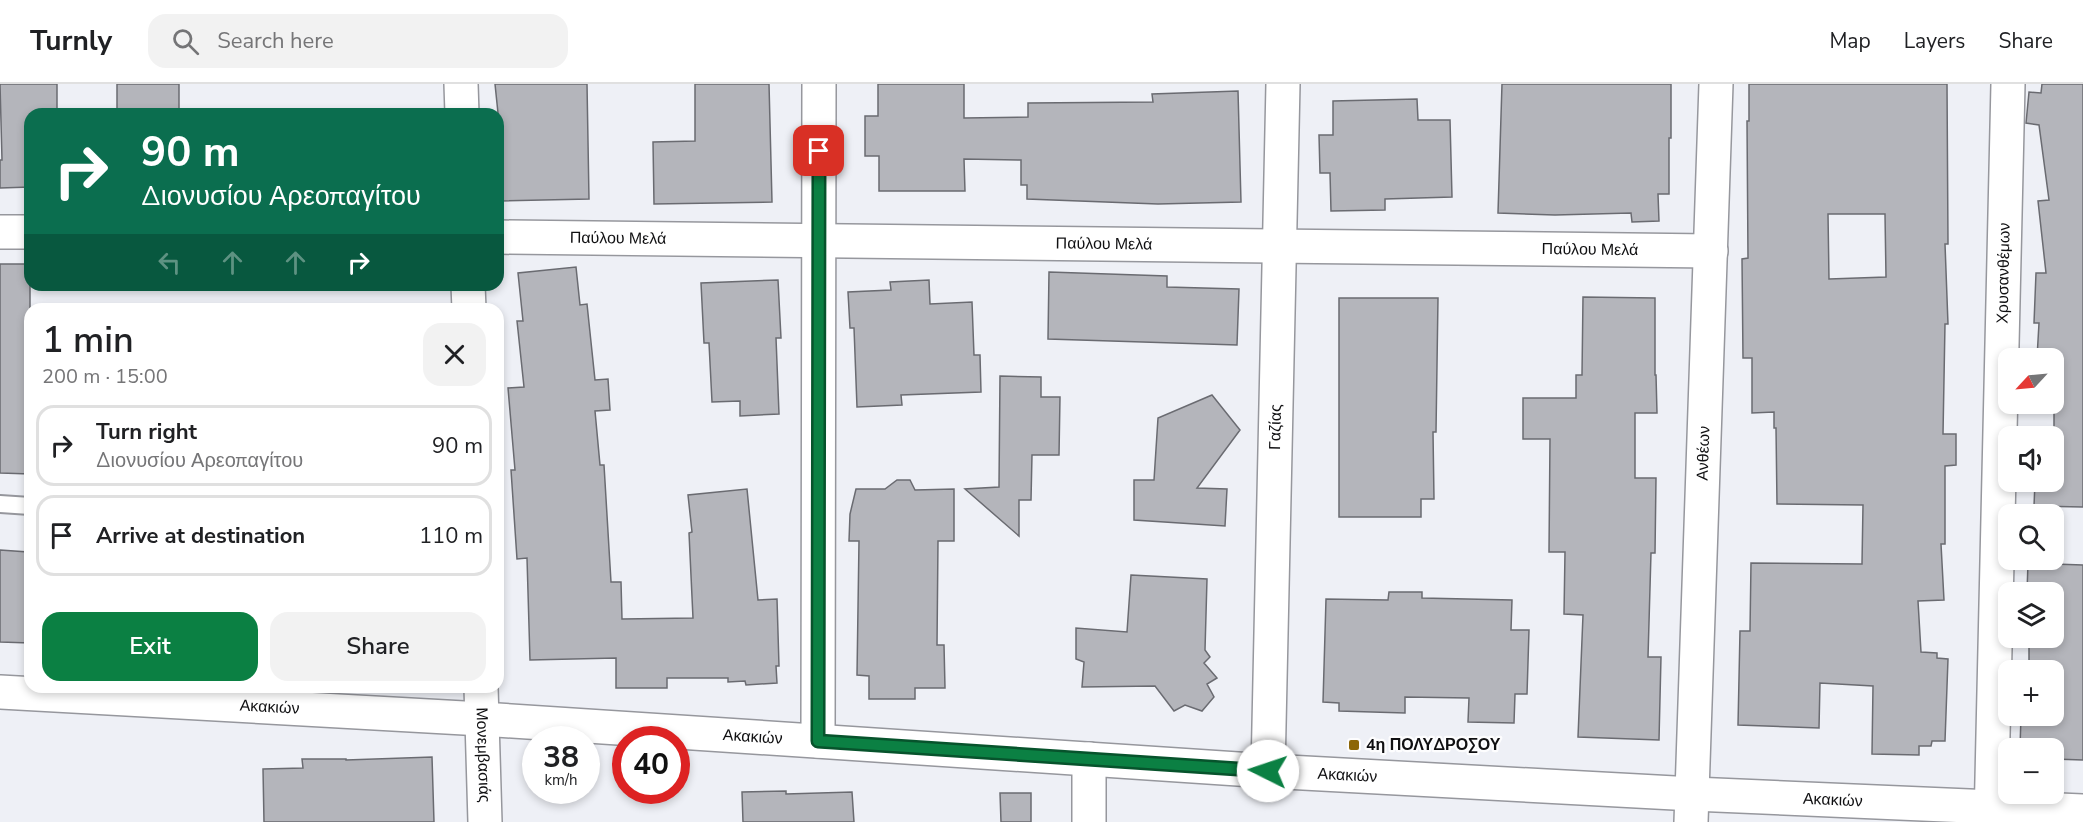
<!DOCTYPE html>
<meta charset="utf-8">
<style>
body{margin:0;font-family:"Nunito Sans",sans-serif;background:#f2f2f2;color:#202124;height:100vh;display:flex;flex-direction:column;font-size:22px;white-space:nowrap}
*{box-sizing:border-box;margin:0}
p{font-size:20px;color:#757577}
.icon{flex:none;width:33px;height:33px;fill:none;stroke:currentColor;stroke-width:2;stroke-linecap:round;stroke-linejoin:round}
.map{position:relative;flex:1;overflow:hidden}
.side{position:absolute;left:24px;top:219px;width:480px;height:390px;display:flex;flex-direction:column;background:#fff;border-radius:18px;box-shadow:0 3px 9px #0003}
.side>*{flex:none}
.hud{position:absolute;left:24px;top:24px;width:480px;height:183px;border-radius:18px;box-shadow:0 3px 9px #0003;background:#0b6e4f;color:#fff;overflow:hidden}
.needle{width:39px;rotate:244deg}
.tools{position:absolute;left:1998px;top:264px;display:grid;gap:12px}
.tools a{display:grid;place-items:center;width:66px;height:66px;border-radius:12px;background:#fff;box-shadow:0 3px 9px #0003;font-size:30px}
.speed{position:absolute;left:522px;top:642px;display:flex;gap:12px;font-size:30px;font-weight:700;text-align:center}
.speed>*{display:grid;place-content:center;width:78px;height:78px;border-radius:50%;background:#fff;box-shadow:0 3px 9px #0003;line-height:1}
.speed small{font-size:15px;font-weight:400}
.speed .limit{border:9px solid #d22;background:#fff;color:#111}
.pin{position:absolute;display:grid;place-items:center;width:51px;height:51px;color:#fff;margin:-26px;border-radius:12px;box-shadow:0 3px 9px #0006}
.me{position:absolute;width:66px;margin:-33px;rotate:274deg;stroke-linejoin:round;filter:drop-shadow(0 0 4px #0008)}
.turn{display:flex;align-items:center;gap:21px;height:126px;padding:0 18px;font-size:27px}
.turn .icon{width:78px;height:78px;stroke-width:2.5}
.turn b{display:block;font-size:42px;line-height:51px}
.lanes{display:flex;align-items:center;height:57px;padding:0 18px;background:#0003;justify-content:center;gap:30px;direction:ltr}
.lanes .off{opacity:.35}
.round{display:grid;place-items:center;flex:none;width:63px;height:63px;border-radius:18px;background:#f2f2f2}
.summary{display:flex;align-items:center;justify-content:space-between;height:102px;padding:0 18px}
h1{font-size:36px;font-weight:600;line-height:45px}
.primary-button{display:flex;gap:12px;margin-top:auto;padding:12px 18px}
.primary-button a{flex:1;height:69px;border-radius:18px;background:#0b8043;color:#fff;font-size:24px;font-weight:600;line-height:69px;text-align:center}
.primary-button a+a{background:#f2f2f2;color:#202124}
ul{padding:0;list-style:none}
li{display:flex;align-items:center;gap:18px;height:81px;margin:0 12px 9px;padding:0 6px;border:3px solid #e0e0e0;border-radius:18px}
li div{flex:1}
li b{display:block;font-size:22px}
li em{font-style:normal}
header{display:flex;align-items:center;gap:36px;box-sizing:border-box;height:84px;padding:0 30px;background:#fff;border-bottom:2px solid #e0e0e0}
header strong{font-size:28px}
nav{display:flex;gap:33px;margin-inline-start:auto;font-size:21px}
.search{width:420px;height:54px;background:#f2f2f2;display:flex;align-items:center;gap:15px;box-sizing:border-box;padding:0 21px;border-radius:18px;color:#757577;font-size:22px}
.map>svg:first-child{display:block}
</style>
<header>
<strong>Turnly</strong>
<div class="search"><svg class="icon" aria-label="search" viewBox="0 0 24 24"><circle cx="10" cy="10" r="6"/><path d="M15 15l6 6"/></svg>Search here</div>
<nav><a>Map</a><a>Layers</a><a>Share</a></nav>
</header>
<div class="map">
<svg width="2083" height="738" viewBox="0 0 2083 738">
<rect width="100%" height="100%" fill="#eef0f6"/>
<path fill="#b4b5bb" stroke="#6a6b71" stroke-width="1.5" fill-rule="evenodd" d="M0 0H57V30H30V103L0 104V76H2Z
M117 0H179V30H117Z
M495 0H587L589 115 499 117 498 29Z
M695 0H769L772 118 654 120 653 58 695 57Z
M878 0H964V34L1028 33V19L1153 18 1152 10 1238 7 1241 118 1158 120 1027 115V101H1021V76L964 75 965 107H879V72H865V32H878Z
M1502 0H1671V54H1669V110H1658L1659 137 1632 138 1631 129 1555 131 1498 129Z
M1749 0H1947L1948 160H1945L1948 240H1945L1943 350H1956V381L1945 382V460H1941L1944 516 1918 517 1921 568 1937 569V574L1948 575 1945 657H1932L1931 662H1919V671L1872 670 1873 602 1820 599 1819 644 1738 641 1740 547H1750L1751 479 1862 480 1863 421 1777 420 1776 344H1774V328L1752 329V274H1743L1742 175 1748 174 1747 37H1749ZM1828 130H1885L1886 193 1829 195Z
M2042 0H2083V423L2034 422 2035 398H2054V352H2036V350H2054V274H2037L2039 239H2034L2036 189H2046L2038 117 2049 116 2039 41 2026 39 2029 8 2041 9Z
M1417 15 1418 36H1450L1452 113 1385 115V126L1331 127 1330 89H1320L1319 51H1333V17Z
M0 180H30V390L0 389Z
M576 183 580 221 587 220 595 296 608 295 610 326 595 327 600 381H604L611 498H621L622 535 693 534 689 449 692 448 688 411 747 405 758 516 777 515 779 582H776L777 599 746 601 745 597 728 598V594H667V604H616V574L530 576 527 474 517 475 511 386H515L508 304 524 303 517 237H523L518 189Z
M1049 188 1167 192V203L1239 205 1237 261 1048 255Z
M778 196 781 254H776L779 330 740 332V317L712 318 709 259H704L701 199Z
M929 196 930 220 972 218 974 271H980L981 308 901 311 902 321 857 323 854 244H850L848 208 891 206 890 198Z
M1583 213 1655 214V291H1656L1657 329H1635V394H1656L1655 469H1651L1648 573H1661L1659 656 1578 653 1583 531 1564 530 1565 468H1549L1550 355H1523V314H1576V291H1582Z
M1339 214H1438L1436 348H1433L1434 415H1421V433H1339Z
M1000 292 1041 293V313H1060L1059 371H1032L1031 416H1019V452L965 405 999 403Z
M1212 311 1240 346 1197 404 1227 405 1225 442 1134 436V396H1154L1158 334Z
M897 396H910L915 406 954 405V457H938L937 561H944L945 604H915V615H869V592L857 591 859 457H849L850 430 856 405H885Z
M0 466 28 468 27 486H30V559L0 558Z
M2028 479 2083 481V676L2054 675V664H2020L2021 632H2054V586H2029V554H2054V508H2027Z
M1131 491 1207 495 1205 566 1210 573 1204 579 1217 594 1207 600 1214 613 1202 627 1185 621 1174 627 1155 602 1082 603 1084 578 1076 575V544L1127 548Z
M1389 508H1422V514L1512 516 1511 546H1529L1527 610H1515L1514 639 1468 638 1469 614 1405 613V629L1339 627V619L1323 618 1326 515 1388 516Z
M432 673 434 738H264L263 685 303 684 302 675H346V676Z
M786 707V710L852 708 854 738H743L742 708Z
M1000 709H1031V738H1001Z"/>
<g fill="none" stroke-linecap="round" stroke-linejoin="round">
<g stroke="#96979d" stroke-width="20">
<path id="service" d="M0 420 30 422"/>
</g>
<g stroke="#96979d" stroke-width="36">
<g id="minor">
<path d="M461 0 462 30"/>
<path d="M0 148H30"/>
<path id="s1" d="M498 153 1711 167"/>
<path d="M468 201 469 225"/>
<path id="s2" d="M481 603 485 738"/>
<path d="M818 657 819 0"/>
<path d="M1089 675V738"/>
<path id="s3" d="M1268 687 1283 0"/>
<path id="s4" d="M1691 738 1716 0"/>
<path id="s5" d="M1991 738 2008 0"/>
</g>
</g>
<g stroke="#96979d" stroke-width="36">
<g id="tertiary">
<path id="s6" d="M0 608 482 635 1268 687 1693 710 2083 727"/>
</g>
</g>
<use href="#service" stroke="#fff" stroke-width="16"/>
<use href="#minor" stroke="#fff" stroke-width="33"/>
<use href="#tertiary" stroke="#fff" stroke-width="33"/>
</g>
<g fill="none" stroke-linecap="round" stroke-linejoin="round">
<g stroke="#07532c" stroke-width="15">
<path id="route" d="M819 67 818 657 1268 687"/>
</g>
<use href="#route" stroke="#0b8043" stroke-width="10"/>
</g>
<rect fill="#8c6607" stroke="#fdfdfe" stroke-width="2" x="1348" y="655" width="12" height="12" rx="3"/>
<g text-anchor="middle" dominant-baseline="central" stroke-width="4.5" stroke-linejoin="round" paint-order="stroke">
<g font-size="16" fill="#101012" stroke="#fdfdfe">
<text stroke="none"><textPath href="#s1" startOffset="120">Παύλου Μελά</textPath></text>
<text stroke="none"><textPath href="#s1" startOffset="606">Παύλου Μελά</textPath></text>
<text stroke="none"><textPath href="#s1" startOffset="1092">Παύλου Μελά</textPath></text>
<text stroke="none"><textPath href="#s5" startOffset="549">Χρυσανθέμων</textPath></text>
<text stroke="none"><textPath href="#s3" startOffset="344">Γαζίας</textPath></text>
<text stroke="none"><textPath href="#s4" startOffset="369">Ανθέων</textPath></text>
<text stroke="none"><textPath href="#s6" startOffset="270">Ακακιών</textPath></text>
<text stroke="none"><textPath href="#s6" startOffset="754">Ακακιών</textPath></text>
<text stroke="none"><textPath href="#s2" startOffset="68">Μονεμβασιάς</textPath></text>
<text stroke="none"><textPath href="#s6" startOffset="1350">Ακακιών</textPath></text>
<text stroke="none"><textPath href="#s6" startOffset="1836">Ακακιών</textPath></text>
</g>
<g font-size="16" font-weight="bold" fill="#101012" stroke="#fdfdfe" text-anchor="start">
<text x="1366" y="661">4η ΠΟΛΥΔΡΟΣΟΥ</text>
</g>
</g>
</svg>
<div class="tools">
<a><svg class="needle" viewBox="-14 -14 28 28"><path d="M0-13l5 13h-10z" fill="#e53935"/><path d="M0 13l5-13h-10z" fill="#757577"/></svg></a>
<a><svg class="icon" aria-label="sound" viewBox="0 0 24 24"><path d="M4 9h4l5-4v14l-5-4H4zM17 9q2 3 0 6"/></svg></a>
<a><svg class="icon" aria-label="search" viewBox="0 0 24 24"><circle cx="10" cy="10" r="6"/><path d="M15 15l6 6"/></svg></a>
<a><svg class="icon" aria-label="layers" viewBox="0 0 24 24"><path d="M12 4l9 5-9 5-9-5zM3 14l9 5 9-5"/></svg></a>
<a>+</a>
<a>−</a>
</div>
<div class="speed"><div>38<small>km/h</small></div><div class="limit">40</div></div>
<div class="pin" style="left:819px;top:67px;background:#d93025"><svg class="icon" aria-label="arrive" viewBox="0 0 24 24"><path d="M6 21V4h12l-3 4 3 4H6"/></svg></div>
<svg class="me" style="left:1268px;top:687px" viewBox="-20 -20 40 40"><circle r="19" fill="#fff"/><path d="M0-13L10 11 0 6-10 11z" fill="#0b8043"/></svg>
<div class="hud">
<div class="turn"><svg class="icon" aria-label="right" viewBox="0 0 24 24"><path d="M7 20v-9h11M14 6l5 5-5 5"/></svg><div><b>90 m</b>Διονυσίου Αρεοπαγίτου</div></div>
<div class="lanes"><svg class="icon off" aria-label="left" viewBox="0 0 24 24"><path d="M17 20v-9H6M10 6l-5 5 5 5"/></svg><svg class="icon off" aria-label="ahead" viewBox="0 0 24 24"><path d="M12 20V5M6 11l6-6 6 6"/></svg><svg class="icon off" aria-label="ahead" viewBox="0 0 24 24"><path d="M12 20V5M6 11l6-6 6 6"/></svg><svg class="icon" aria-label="right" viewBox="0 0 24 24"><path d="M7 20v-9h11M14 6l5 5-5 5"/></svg></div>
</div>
<section class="side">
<div class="summary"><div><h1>1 min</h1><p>200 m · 15:00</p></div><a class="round"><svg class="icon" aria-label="close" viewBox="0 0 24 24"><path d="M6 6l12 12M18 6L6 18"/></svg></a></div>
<ul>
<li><svg class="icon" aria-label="right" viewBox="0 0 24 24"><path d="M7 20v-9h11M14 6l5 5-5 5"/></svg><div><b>Turn right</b><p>Διονυσίου Αρεοπαγίτου</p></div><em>90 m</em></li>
<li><svg class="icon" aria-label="arrive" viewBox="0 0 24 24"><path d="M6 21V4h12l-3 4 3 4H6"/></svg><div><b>Arrive at destination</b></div><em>110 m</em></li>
</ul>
<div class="primary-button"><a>Exit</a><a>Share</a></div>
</section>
</div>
